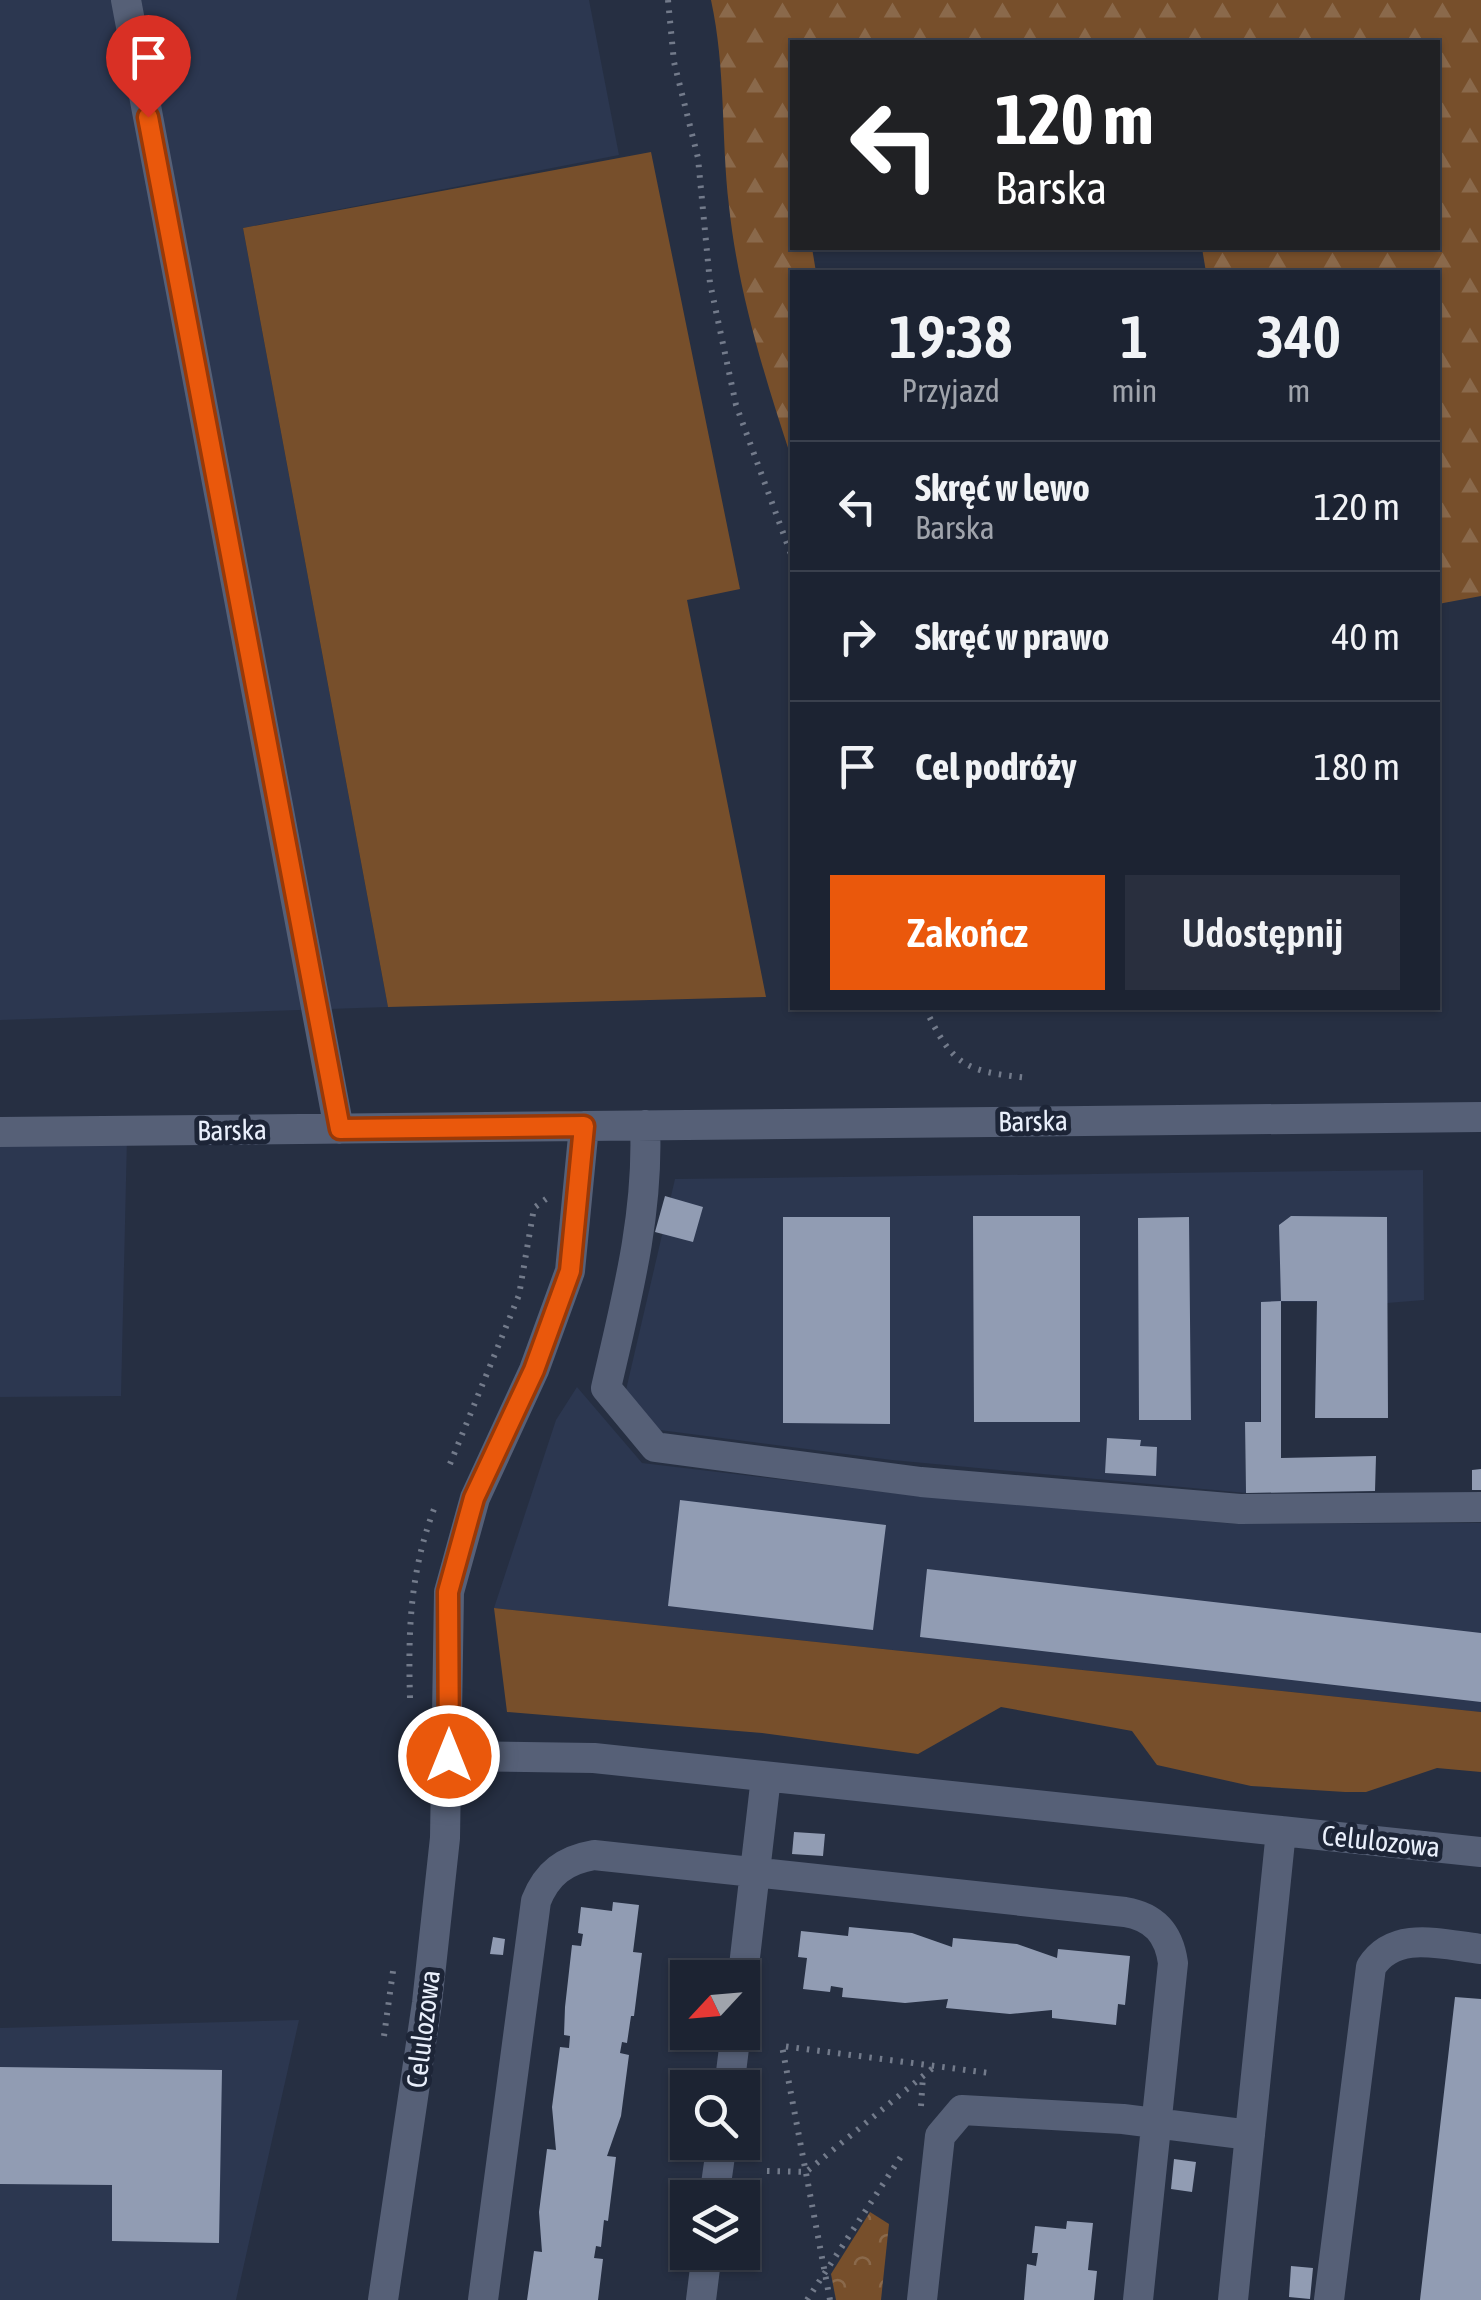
<!DOCTYPE html>
<html lang="pl">
<meta charset="utf-8">
<style>
body{margin:0;font-family:"Asap Condensed",sans-serif;background:#292f3e;color:#f1f3f6;height:100vh;display:flex;flex-direction:column;font-size:38px;white-space:nowrap}
*{box-sizing:border-box;margin:0}
p{font-size:32px;color:#a0a4ac}
.icon{flex:none;width:55px;height:55px;fill:none;stroke:currentColor;stroke-width:2;stroke-linecap:round;stroke-linejoin:round}
.map{position:relative;flex:1;overflow:hidden}
.panel{position:absolute;left:790px;top:270px;width:650px;height:740px;display:flex;flex-direction:column;background:#1c2332;border-radius:0px;box-shadow:0 2px 8px #0004,0 0 0 2px #3a404d}
.panel>*{flex:none}
.top-card{position:absolute;left:790px;top:40px;width:650px;height:210px;border-radius:0px;box-shadow:0 2px 8px #0004,0 0 0 2px #3a404d;background:#202124;color:#fff;overflow:hidden}
.needle{width:65px;rotate:244deg}
.buttons{position:absolute;left:670px;top:1960px;display:grid;gap:20px}
.buttons a{display:grid;place-items:center;width:90px;height:90px;border-radius:0px;background:#1c2332;box-shadow:0 2px 8px #0004,0 0 0 2px #3a404d;font-size:50px}
.pin{position:absolute;display:grid;place-items:center;width:85px;height:85px;color:#fff;margin:-102px -42px;border-radius:50% 50% 50% 0;rotate:-45deg;box-shadow:0 0 10px #0007}
.pin .icon{rotate:45deg}
.me{position:absolute;width:110px;margin:-55px;rotate:0deg;stroke-linejoin:round;filter:drop-shadow(0 0 8px #0008)}
.turn{display:flex;align-items:center;gap:35px;height:210px;padding:0 40px;font-size:45px}
.turn .icon{width:130px;height:130px;stroke-width:2.5}
.turn b{display:block;font-size:70px;line-height:85px}
.eta{display:flex;justify-content:space-evenly;align-items:center;height:170px;text-align:center}
.eta b{font-size:60px;font-weight:600;line-height:70px}
.action{display:flex;gap:20px;margin-top:auto;padding:20px 40px}
.action a{flex:1;height:115px;border-radius:0px;background:#ea580c;color:#fff;font-size:40px;font-weight:600;line-height:115px;text-align:center}
.action a+a{background:#292f3e;color:#f1f3f6}
ul{padding:0;list-style:none}
li{display:flex;align-items:center;gap:30px;height:130px;padding:0 40px;border-top:2px solid #3a404d}
li div{flex:1}
li b{display:block;font-size:38px}
li em{font-style:normal}
.map>svg:first-child{display:block}
</style>
<div class="map">
<svg width="1481" height="2300" viewBox="0 0 1481 2300">
<defs>
<pattern id="forest-firs" width="22" height="20" patternUnits="userSpaceOnUse" patternTransform="scale(2.5)"><rect width="22" height="20" fill="#774f2b"/><path d="M5 1l3.5 6h-7zM16 11l3.5 6h-7z" fill="#8a694b"/></pattern>
<pattern id="park-crowns" width="20" height="18" patternUnits="userSpaceOnUse" patternTransform="scale(2.5)"><rect width="20" height="18" fill="#774f2b"/><path d="M2 6a3 3 0 1 1 6 0M12 15a3 3 0 1 1 6 0" fill="none" stroke="#8a694b"/></pattern>
</defs>
<rect width="100%" height="100%" fill="#262f42"/>
<path fill="#2c3750" d="M0 0H589L619 155 243 228 388 1007 0 1020Z
M127 1137 121 1396 0 1397V1138Z
M1423 1170 1424 1300 1387 1303 1388 1418H1315L1317 1302H1262L1260 1422 1245 1423 1246 1493 892 1460 660 1430 626 1390 675 1179Z
M577 1387 642 1463 902 1494 1237 1524 1481 1523V1712L494 1608 556 1420Z
M299 2020 236 2300H0V2028Z"/>
<path fill="#774f2b" d="M651 152 740 589 687 600 766 997 388 1007 243 228Z
M494 1608 1481 1712V1772L1437 1768 1366 1792H1345L1251 1786 1157 1765 1132 1731 1001 1707 918 1754 762 1733 507 1712Z"/>
<path fill="url(#forest-firs)" d="M711 0H1481V596L1438 604V272H1206L1202 248H1438V42H792V248H812L816 272H792V460C765 378 738 292 729 206 721 137 726 69 711 0Z"/>
<path fill="url(#park-crowns)" d="M870 2212 889 2224 881 2300H836L831 2274Z"/>
<path fill="#919cb3" d="M665 1196 703 1207 693 1242 655 1232Z
M973 1216H1080V1422H974Z
M1291 1216 1387 1217 1388 1418H1315L1317 1301H1281V1458L1376 1456 1375 1491 1246 1493 1245 1422H1261V1302L1281 1301 1279 1225Z
M783 1217H890V1424L783 1423Z
M1189 1217 1191 1420H1139L1138 1218Z
M1107 1438 1141 1440 1140 1446 1157 1447 1156 1476 1105 1473Z
M1481 1469V1490H1472V1470Z
M680 1500 886 1525 873 1630 668 1606Z
M927 1569 1481 1633V1702L920 1637Z
M794 1832 825 1834 823 1856 792 1854Z
M613 1902 639 1905 633 1952 642 1953 634 2016H631L627 2043 622 2042 620 2053 629 2055 621 2116 607 2156 616 2157 608 2221 604 2220 601 2247 596 2246 594 2258 603 2259 598 2300H527L534 2251 542 2252 539 2212 547 2149 556 2150 552 2107 560 2047 569 2048 570 2036 564 2035 565 2007 572 1945 581 1946 583 1934 578 1933 581 1907 612 1911Z
M849 1927 912 1933 952 1947 953 1938 1017 1944 1057 1958 1058 1949 1130 1956 1125 2005 1118 2004 1116 2025 1052 2018V2010L1010 2014 946 2008 948 1999 905 2003 842 1997 843 1988 831 1986 830 1992 803 1989 807 1958 798 1957 801 1931 848 1936Z
M493 1937 505 1939 503 1955 490 1954Z
M1455 1997 1481 1999V2300H1420Z
M0 2067 222 2070 219 2243 112 2241V2185L0 2184Z
M1174 2159 1196 2162 1192 2192 1171 2189Z
M1067 2221 1093 2223 1088 2270 1097 2271 1094 2300H1024L1027 2264 1036 2266 1038 2253H1032L1035 2226 1066 2229Z
M1291 2266 1313 2268 1310 2299 1289 2297Z"/>
<g fill="none" stroke-linecap="round" stroke-linejoin="round">
<path stroke="#737b8b" stroke-width="6" stroke-dasharray="2.5 8" stroke-linecap="butt" d="M668 0 674 62 698 158 710 283 736 405 792 557
M925 1008C953 1066 964 1071 1028 1078
M450 1464 519 1295 534 1208 546 1199
M410 1698C408 1630 410 1573 434 1509
M384 2036 394 1964
M921 2106 923 2076
M767 2171 806 2172 934 2067
M807 2300 904 2152
M830 2300 782 2046 989 2073"/>
<path stroke="#566077" stroke-width="30" d="M126 0 339 1129
M645 1125C649 1215 626 1301 606 1388L655 1447 921 1482 1240 1509 1481 1507
M0 1132 1481 1117
M449 1756 594 1758 1281 1831 1233 2300
M1281 1831 1481 1852
M742 1983 766 1777
M729 2088 736 2032
M714 2198 722 2142
M383 2300 427 2003 445 1838 449 1592 475 1498 534 1370 570 1271 584 1126
M483 2300 536 1901C547 1873 565 1860 594 1855L1125 1912C1155 1917 1169 1934 1173 1963L1138 2300
M701 2300 707 2252
M922 2300 940 2136 962 2110 1123 2119 1250 2135
M1329 2300 1371 1967C1395 1929 1443 1945 1481 1949"/>
</g>
<g fill="none" stroke-linecap="round" stroke-linejoin="round">
<g stroke="#983908" stroke-width="25">
<path id="route" d="M148 117 340 1129 584 1126 570 1271 534 1370 474 1498 448 1592 449 1756"/>
</g>
<use href="#route" stroke="#ea580c" stroke-width="18"/>
</g>
<g text-anchor="middle" dominant-baseline="central" stroke-width="10" stroke-linejoin="round" paint-order="stroke">
<g font-size="28" fill="#e9effb" stroke="#1d2537">
<text transform="translate(1033 1121) rotate(-1)">Barska</text>
<text transform="translate(232 1130) rotate(-1)">Barska</text>
<text transform="translate(1381 1841) rotate(6)">Celulozowa</text>
<text transform="translate(423 2029) rotate(-83)">Celulozowa</text>
</g>
</g>
</svg>
<div class="buttons">
<a><svg class="needle" viewBox="-14 -14 28 28"><path d="M0-13l5 13h-10z" fill="#e53935"/><path d="M0 13l5-13h-10z" fill="#a0a4ac"/></svg></a>
<a><svg class="icon" aria-label="search" viewBox="0 0 24 24"><circle cx="10" cy="10" r="6"/><path d="M15 15l6 6"/></svg></a>
<a><svg class="icon" aria-label="layers" viewBox="0 0 24 24"><path d="M12 4l9 5-9 5-9-5zM3 14l9 5 9-5"/></svg></a>
</div>
<div class="pin" style="left:148px;top:117px;background:#d93025"><svg class="icon" aria-label="arrive" viewBox="0 0 24 24"><path d="M6 21V4h12l-3 4 3 4H6"/></svg></div>
<svg class="me" style="left:449px;top:1756px" viewBox="-20 -20 40 40"><circle r="17" fill="#ea580c" stroke="#fff" stroke-width="3"/><path d="M0-11L8 9 0 5-8 9z" fill="#fff"/></svg>
<div class="top-card">
<div class="turn"><svg class="icon" aria-label="left" viewBox="0 0 24 24"><path d="M17 20v-9H6M10 6l-5 5 5 5"/></svg><div><b>120 m</b>Barska</div></div>
</div>
<section class="panel">
<div class="eta">
<div><b>19:38</b><p>Przyjazd</p></div>
<div><b>1</b><p>min</p></div>
<div><b>340</b><p>m</p></div>
</div>
<ul>
<li><svg class="icon" aria-label="left" viewBox="0 0 24 24"><path d="M17 20v-9H6M10 6l-5 5 5 5"/></svg><div><b>Skręć w lewo</b><p>Barska</p></div><em>120 m</em></li>
<li><svg class="icon" aria-label="right" viewBox="0 0 24 24"><path d="M7 20v-9h11M14 6l5 5-5 5"/></svg><div><b>Skręć w prawo</b></div><em>40 m</em></li>
<li><svg class="icon" aria-label="arrive" viewBox="0 0 24 24"><path d="M6 21V4h12l-3 4 3 4H6"/></svg><div><b>Cel podróży</b></div><em>180 m</em></li>
</ul>
<div class="action"><a>Zakończ</a><a>Udostępnij</a></div>
</section>
</div>
